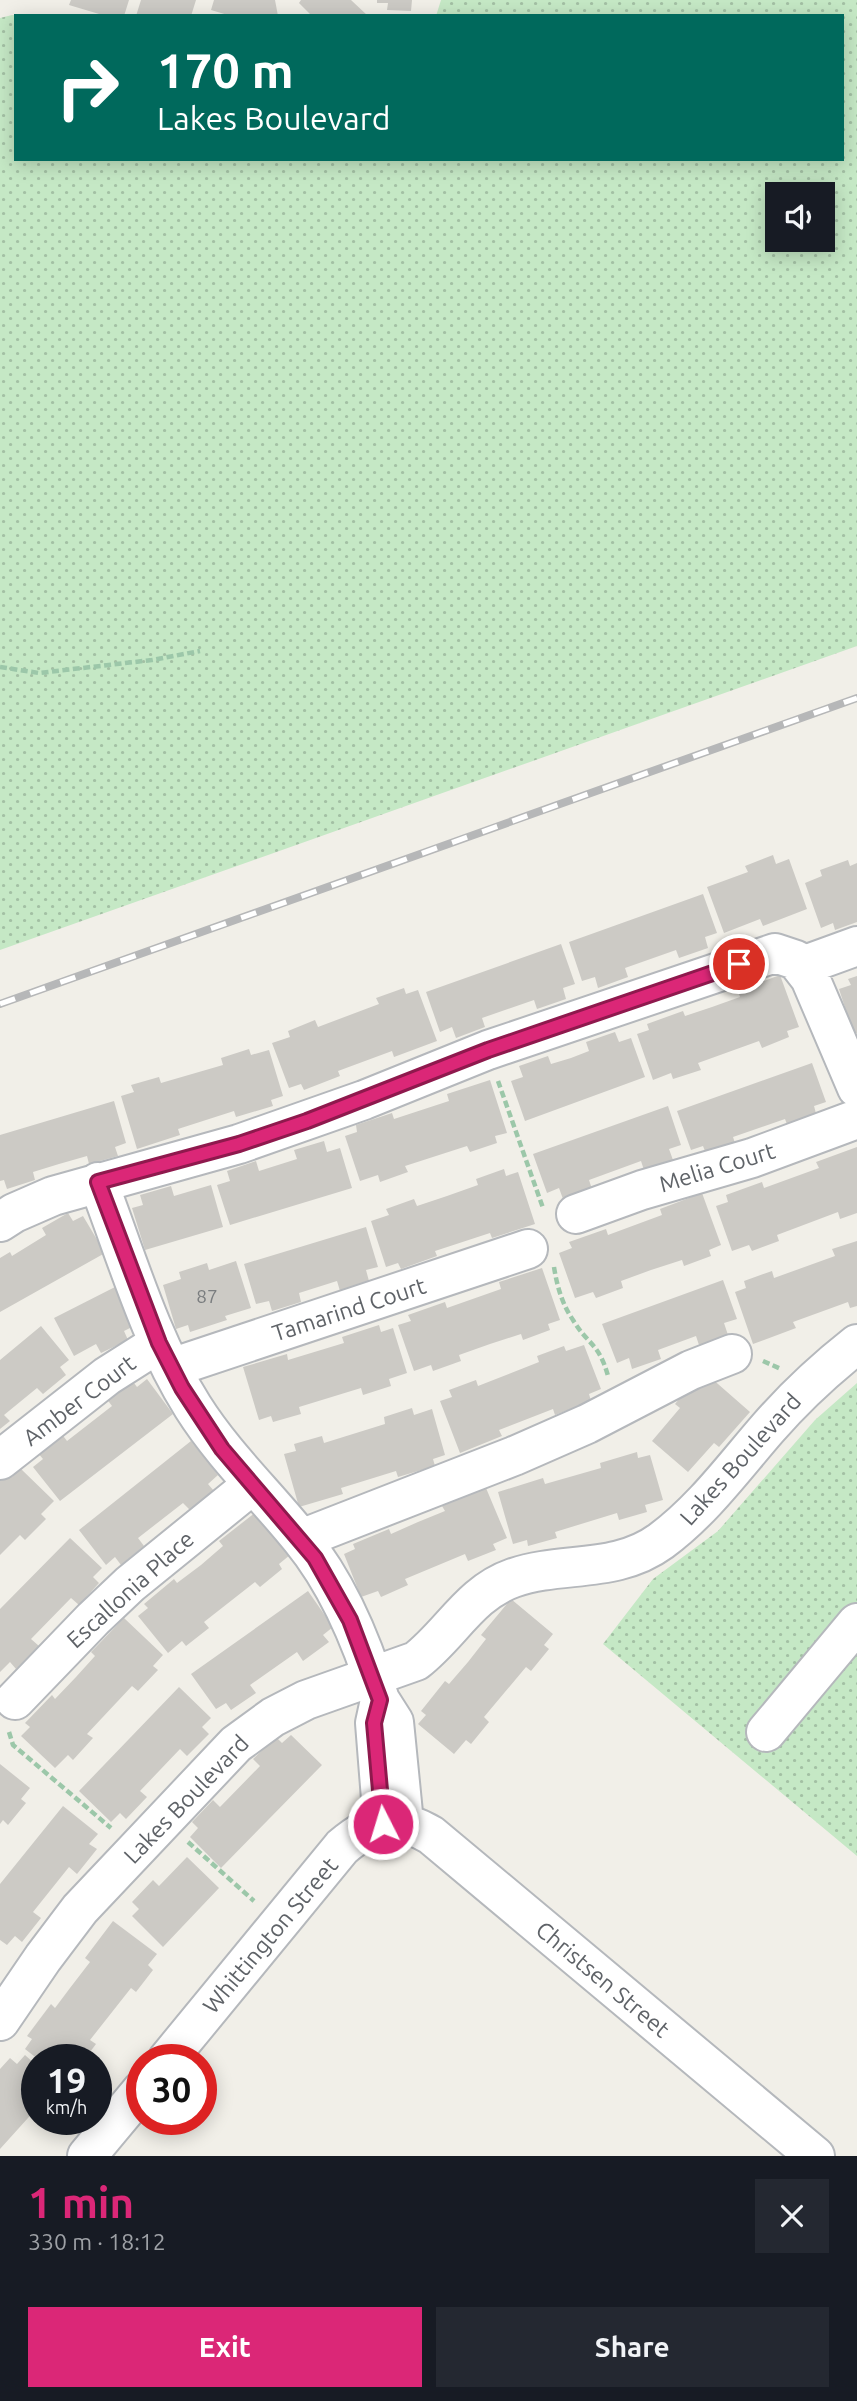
<!DOCTYPE html>
<meta charset="utf-8">
<style>
body{margin:0;font-family:Ubuntu,sans-serif;background:#242831;color:#f1f3f6;height:100vh;display:flex;flex-direction:column;font-size:26px;white-space:nowrap}
*{box-sizing:border-box;margin:0}
p{font-size:23px;color:#9ea1a6}
.icon{flex:none;width:38px;height:38px;fill:none;stroke:currentColor;stroke-width:2;stroke-linecap:round;stroke-linejoin:round}
.map{position:relative;height:2156px;overflow:hidden}
.details{display:flex;flex-direction:column;background:#171b24;flex:1}
.details>*{flex:none}
.guide{position:absolute;left:14px;top:14px;width:830px;height:147px;border-radius:0px;box-shadow:0 4px 18px #0003;background:#00695c;color:#fff;overflow:hidden}
.controls{position:absolute;left:765px;top:182px;display:grid;gap:14px}
.controls a{display:grid;place-items:center;width:70px;height:70px;border-radius:0px;background:#171b24;box-shadow:0 4px 18px #0003;font-size:35px}
.speed{position:absolute;left:21px;top:2044px;display:flex;gap:14px;font-size:35px;font-weight:700;text-align:center}
.speed>*{display:grid;place-content:center;width:91px;height:91px;border-radius:50%;background:#171b24;box-shadow:0 4px 18px #0003;line-height:1}
.speed small{font-size:18px;font-weight:400}
.speed .limit{border:10px solid #d22;background:#fff;color:#111}
.pin{position:absolute;display:grid;place-items:center;width:60px;height:60px;color:#fff;margin:-30px;border:4px solid #fff;border-radius:50%;box-shadow:0 2px 7px #0007}
.me{position:absolute;width:77px;margin:-38px;rotate:355deg;stroke-linejoin:round;filter:drop-shadow(0 0 5px #0008)}
.turn{display:flex;align-items:center;gap:24px;height:147px;padding:0 28px;font-size:32px}
.turn .icon{width:91px;height:91px;stroke-width:2.5}
.turn b{display:block;font-size:49px;line-height:60px}
.round{display:grid;place-items:center;flex:none;width:74px;height:74px;border-radius:0px;background:#242831}
.summary{display:flex;align-items:center;justify-content:space-between;height:119px;padding:0 28px}
h1{font-size:42px;font-weight:700;line-height:52px;color:#db2777}
.button{display:flex;gap:14px;margin-top:auto;padding:14px 28px}
.button a{flex:1;height:80px;border-radius:0px;background:#db2777;color:#fff;font-size:28px;font-weight:700;line-height:80px;text-align:center}
.button a+a{background:#242831;color:#f1f3f6}
.map>svg:first-child{display:block}
</style>
<div class="map">
<svg width="857" height="2156" viewBox="0 0 857 2156">
<defs>
<pattern id="grass-dots" width="8" height="8" patternUnits="userSpaceOnUse" patternTransform="scale(1.75)"><rect width="8" height="8" fill="#c5e8c5"/><path d="M2 2h.1M6 6h.1" fill="none" stroke="#a3c0a4" stroke-width="1.8" stroke-linecap="round"/></pattern>
</defs>
<rect width="100%" height="100%" fill="#f1efe8"/>
<path fill="url(#grass-dots)" fill-rule="evenodd" d="M441 0H857V646L0 950V18L12 15 39 16H16V159H842V16H436ZM822 194V240H777V194Z
M857 1383V1856L603 1644 653 1579 718 1531 815 1420Z"/>
<path fill="#cccac5" d="M71 0H129L124 16H106L89 11 69 5Z
M141 0H196L191 16H136Z
M214 0H275L278 16H231L211 10Z
M301 0H351L368 16H308L310 14 299 3Z
M377 0H412L411 11 387 10 388 3H377Z
M773 855 776 864 789 859 807 909 763 926 760 919 724 933 707 887 748 872 745 866Z
M848 860 850 866 857 863V922L835 930 833 923 821 928 805 883 822 876 820 870Z
M703 894 717 933 705 937 708 948 679 958 676 950 625 968 628 977 598 988 595 977 582 981 569 942Z
M561 944 575 984 563 988 566 999 537 1009 534 1000 482 1018 485 1027 456 1038 452 1027 440 1032 426 992Z
M780 975 799 1027 787 1031 789 1037 762 1048 759 1041 698 1063 701 1070 673 1079 671 1073 653 1080 637 1034 649 1030 647 1024 683 1011 685 1016 712 1007 740 997 738 991Z
M857 976V1033L854 1035 839 989 851 985 848 979Z
M404 988 406 994 418 990 437 1041 394 1057 392 1051 338 1071 340 1076 304 1090 301 1084 289 1088 272 1043 290 1037 288 1031 315 1020 318 1027 379 1004 376 998Z
M615 1032 619 1042 631 1038 645 1077 525 1121 511 1081 523 1077 519 1066 548 1056 551 1064 571 1058 589 1051 586 1042Z
M249 1049 251 1055 269 1050 283 1096 271 1100 273 1106 236 1117 234 1111 178 1129 180 1135 137 1149 121 1096 134 1092 131 1085 159 1077 161 1083 223 1065 221 1058Z
M812 1063 826 1102 814 1106 817 1117 788 1127 785 1119 733 1137 736 1146 707 1156 703 1146 691 1150 677 1111Z
M490 1080 507 1133 495 1136 497 1143 470 1152 467 1146 405 1166 408 1172 380 1182 378 1175 360 1181 345 1136 357 1132 356 1125 392 1113 394 1119 449 1101 447 1094Z
M114 1101 126 1143 115 1147 118 1156 89 1164 87 1156 59 1164 33 1172 35 1180 7 1189 4 1180 0 1181V1135Z
M668 1106 681 1145 669 1149 673 1160 644 1170 641 1161 589 1180 592 1189 563 1199 559 1188 547 1193 533 1154Z
M324 1141 327 1152 340 1148 352 1188 230 1225 217 1185 230 1181 227 1171 256 1161 259 1171 297 1159 294 1150Z
M857 1147V1213L840 1219 838 1212 777 1235 779 1241 752 1251 749 1245 732 1251 716 1206 728 1202 726 1195 762 1182 764 1188 819 1168 816 1162Z
M504 1169 506 1176 518 1172 535 1224 492 1238 490 1233 435 1251 437 1256 401 1269 398 1263 386 1267 371 1221 389 1215 386 1209 414 1199 417 1206 447 1196 478 1185 476 1179Z
M211 1185 223 1227 145 1250 132 1208 143 1205 140 1195 171 1186 174 1196Z
M702 1193 721 1245 709 1250 711 1256 684 1266 682 1260 651 1270 621 1281 623 1288 596 1298 593 1292 575 1298 559 1253 572 1248 569 1242 606 1229 608 1235 662 1215 660 1209Z
M68 1213 73 1221 83 1216 105 1253 0 1312V1258L10 1252 12 1256 46 1235 42 1228Z
M366 1227 378 1267 366 1270 369 1281 340 1291 337 1281 299 1293 301 1302 272 1311 269 1301 256 1304 244 1264Z
M857 1241V1306L850 1308 848 1302 793 1322 796 1328 753 1344 735 1292 746 1288 744 1281 772 1271 774 1278 835 1256 832 1249Z
M236 1261 251 1308 225 1316 227 1320 190 1332 188 1325 176 1329 163 1285 181 1279 179 1272 207 1263 209 1270Z
M542 1268 560 1320 548 1324 550 1330 523 1340 521 1334 490 1344 459 1355 461 1361 433 1371 431 1365 414 1371 398 1325 411 1321 408 1315 445 1302 447 1308 501 1289 499 1282Z
M723 1280 737 1319 724 1323 728 1335 699 1345 696 1336 658 1350 661 1359 632 1369 629 1358 617 1363 602 1324Z
M115 1287 134 1326 124 1331 128 1340 101 1353 96 1344 74 1356 54 1318Z
M379 1325 381 1332 393 1328 407 1373 389 1379 391 1386 363 1395 361 1388 299 1407 301 1414 273 1422 271 1416 259 1420 243 1367 287 1354 288 1360 344 1343 342 1337Z
M41 1326 69 1360 60 1367 66 1375 43 1394 37 1388 4 1415 10 1421 0 1429V1360Z
M584 1345 601 1389 589 1394 591 1401 555 1415 553 1409 499 1430 502 1436 460 1453 440 1401 452 1397 449 1390 476 1380 478 1386 539 1362 537 1356 564 1346 566 1351Z
M710 1377 750 1412 719 1447 714 1443 688 1472 652 1441 680 1408 675 1404 694 1381 701 1387Z
M131 1379 137 1387 147 1379 173 1414 60 1501 33 1467 43 1459 37 1452 61 1433 67 1441 112 1406 106 1398Z
M412 1408 414 1415 432 1409 445 1455 433 1459 435 1466 398 1477 396 1471 341 1488 343 1494 299 1507 284 1454 296 1451 294 1444 322 1436 324 1443 385 1424 384 1417Z
M191 1441 218 1475 208 1484 214 1491 190 1510 183 1503 138 1538 144 1546 121 1565 115 1557 106 1565 79 1530Z
M637 1452 638 1458 650 1455 663 1500 645 1505 647 1512 619 1520 617 1513 555 1532 557 1538 528 1546 527 1540 513 1544 498 1492 543 1478 545 1484 601 1468 600 1463Z
M20 1468 54 1501 41 1514 46 1519 25 1540 20 1535 0 1555V1480L7 1472 12 1477Z
M486 1488 507 1538 493 1544 496 1550 468 1561 465 1554 405 1579 408 1585 381 1597 378 1591 361 1597 344 1554 355 1549 353 1544 389 1529 391 1534 418 1522 445 1511 442 1506Z
M256 1512 290 1555 279 1564 282 1569 260 1587 255 1582 204 1622 209 1628 186 1646 182 1641 168 1653 138 1616 148 1608 144 1604 174 1579 177 1583 201 1565 223 1546 219 1541Z
M70 1538 102 1568 93 1577 99 1583 79 1605 71 1598 31 1639 39 1646 16 1669 10 1662 0 1672V1609Z
M308 1591 333 1627 323 1635 329 1642 303 1661 297 1652 250 1685 256 1693 231 1710 226 1703 216 1709 191 1674Z
M511 1599 553 1634 544 1645 549 1649 531 1671 526 1667 484 1717 489 1722 471 1744 466 1740 454 1754 418 1724 426 1715 421 1711 445 1681 449 1684 468 1662 486 1639 481 1635Z
M124 1618 163 1655 153 1666 158 1670 138 1691 132 1686 87 1734 93 1738 73 1760 68 1755 55 1768 21 1736 30 1727 25 1723 52 1695 55 1699 76 1677 95 1656 91 1652Z
M179 1687 211 1718 202 1727 209 1734 187 1756 180 1749 140 1791 147 1797 126 1819 120 1813 111 1822 79 1791Z
M291 1735 322 1765 221 1868 190 1837 198 1828 192 1822 213 1800 220 1807 260 1766 253 1759 276 1737 282 1743Z
M0 1764 30 1788 21 1799 26 1803 8 1825 3 1820 0 1824Z
M63 1806 98 1834 89 1844 97 1849 77 1874 69 1867 33 1912 41 1918 22 1942 15 1936 7 1945 0 1940V1884Z
M187 1857 219 1888 163 1947 132 1916 139 1909 132 1902 153 1880 159 1886Z
M113 1921 157 1954 148 1965 153 1970 136 1992 131 1988 90 2040 96 2044 84 2060H39L25 2049 32 2039 27 2036 51 2004 55 2008 70 1988 90 1962 85 1958Z
M25 2055 37 2066V2108L0 2149V2069L10 2058 17 2064Z"/>
<g fill="none" stroke-linecap="round" stroke-linejoin="round">
<g stroke="#b5b8bc" stroke-width="42">
<path id="minor" d="M802 966 857 946
M98 1182C127 1258 150 1339 193 1407 224 1456 265 1494 301 1539 338 1584 363 1644 380 1700
M576 1214 642 1190 752 1158 857 1119
M0 1222 14 1213 53 1196 239 1144 364 1100 488 1050 775 953 796 960 810 978 857 1088
M171 1368 528 1249
M0 1460 107 1376 159 1343
M301 1539 514 1456 587 1424 691 1370 732 1354
M15 1700 93 1619 130 1584 252 1485
M766 1732 857 1623
M383 1824 375 1723 380 1700 394 1722 404 1823
M0 2021 43 1958 80 1909 236 1744 273 1717 306 1700 416 1661C451 1634 470 1593 513 1578 562 1561 616 1574 661 1541 703 1510 734 1467 768 1428 795 1397 824 1370 857 1344
M167 2060 342 1847C371 1822 396 1814 431 1835L815 2156
M87 2156 142 2090"/>
</g>
<path stroke="#9cc7a9" stroke-width="4.5" stroke-dasharray="7 3.5" stroke-linecap="butt" d="M0 667 39 673 152 660 200 651
M498 1081 543 1208
M554 1267C557 1286 562 1304 573 1320 588 1345 599 1343 608 1376
M763 1361 781 1369
M9 1732 13 1745 111 1828
M188 1842 254 1901"/>
<use href="#minor" stroke="#fff" stroke-width="38"/>
<g stroke="#b6b7b8" stroke-width="8">
<path id="rail" d="M0 1004 857 698"/>
</g>
<use href="#rail" stroke="#fff" stroke-width="5" stroke-dasharray="16" stroke-linecap="butt"/>
</g>
<g fill="none" stroke-linecap="round" stroke-linejoin="round">
<g stroke="#8e194d" stroke-width="18">
<path id="route" d="M383 1824 374 1723 380 1700 350 1620 315 1558 222 1449 182 1388 159 1343 98 1182 239 1144 307 1121 488 1050 739 964"/>
</g>
<use href="#route" stroke="#db2777" stroke-width="12"/>
</g>
<g text-anchor="middle" dominant-baseline="central" stroke-width="7" stroke-linejoin="round" paint-order="stroke">
<g font-size="19" fill="#7a7d7f">
<text x="207" y="1296">87</text>
</g>
<g font-size="23" fill="#5f6368" stroke="#fff">
<text transform="translate(717 1167) rotate(-17)">Melia Court</text>
<text transform="translate(349 1309) rotate(-18)">Tamarind Court</text>
<text transform="translate(79 1400) rotate(-37)">Amber Court</text>
<text transform="translate(740 1459) rotate(-48)">Lakes Boulevard</text>
<text transform="translate(130 1589) rotate(-42)">Escallonia Place</text>
<text transform="translate(186 1799) rotate(-46)">Lakes Boulevard</text>
<text transform="translate(270 1935) rotate(-50)">Whittington Street</text>
<text transform="translate(603 1979) rotate(40)">Christsen Street</text>
</g>
</g>
</svg>
<div class="controls">
<a><svg class="icon" aria-label="sound" viewBox="0 0 24 24"><path d="M4 9h4l5-4v14l-5-4H4zM17 9q2 3 0 6"/></svg></a>
</div>
<div class="speed"><div>19<small>km/h</small></div><div class="limit">30</div></div>
<div class="pin" style="left:739px;top:964px;background:#d93025"><svg class="icon" aria-label="arrive" viewBox="0 0 24 24"><path d="M6 21V4h12l-3 4 3 4H6"/></svg></div>
<svg class="me" style="left:383px;top:1824px" viewBox="-20 -20 40 40"><circle r="17" fill="#db2777" stroke="#fff" stroke-width="3"/><path d="M0-11L8 9 0 5-8 9z" fill="#fff"/></svg>
<div class="guide">
<div class="turn"><svg class="icon" aria-label="right" viewBox="0 0 24 24"><path d="M7 20v-9h11M14 6l5 5-5 5"/></svg><div><b>170 m</b>Lakes Boulevard</div></div>
</div>
</div>
<section class="details">
<div class="summary"><div><h1>1 min</h1><p>330 m · 18:12</p></div><a class="round"><svg class="icon" aria-label="close" viewBox="0 0 24 24"><path d="M6 6l12 12M18 6L6 18"/></svg></a></div>
<div class="button"><a>Exit</a><a>Share</a></div>
</section>
